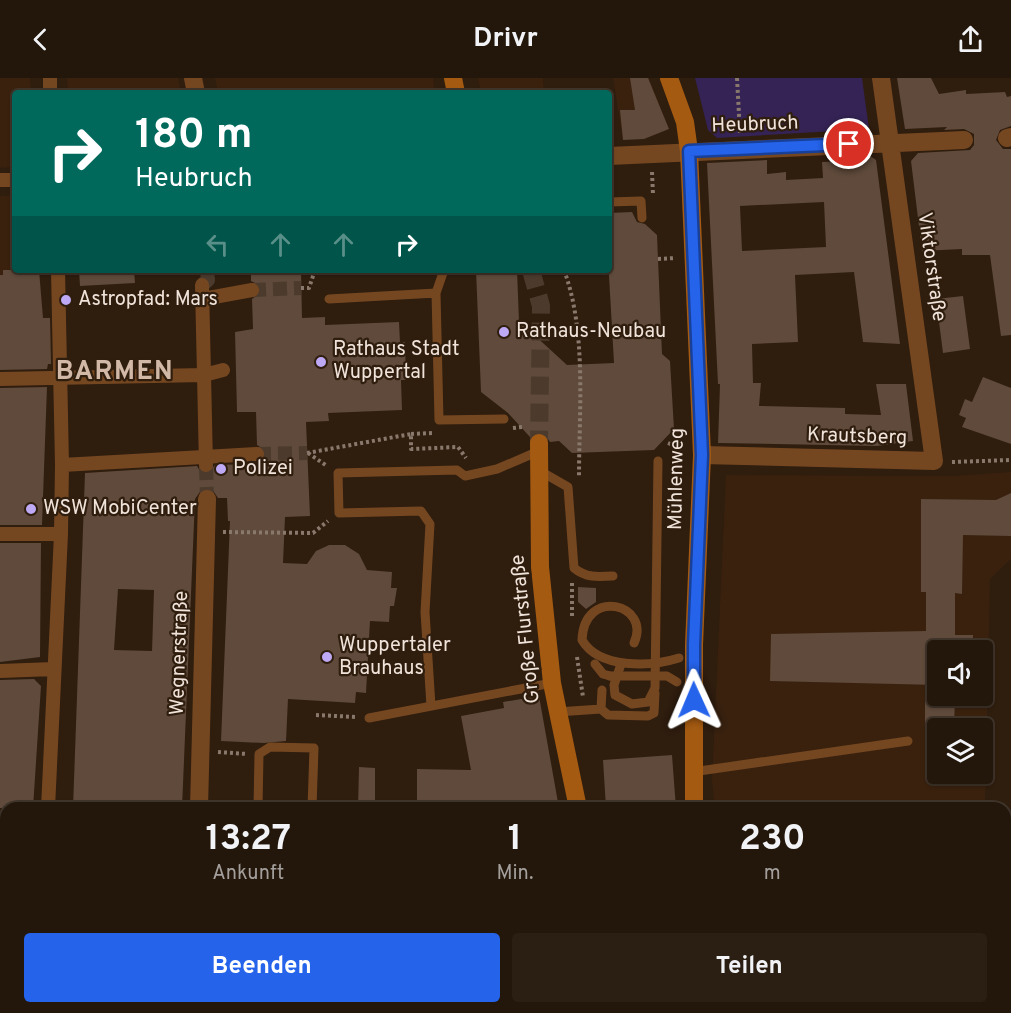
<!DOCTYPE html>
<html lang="de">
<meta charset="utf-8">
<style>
body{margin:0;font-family:Overpass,sans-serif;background:#2b1f13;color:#f1f3f6;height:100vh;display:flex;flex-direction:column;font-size:22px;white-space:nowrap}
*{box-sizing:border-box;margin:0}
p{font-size:20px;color:#a39f9c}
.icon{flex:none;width:33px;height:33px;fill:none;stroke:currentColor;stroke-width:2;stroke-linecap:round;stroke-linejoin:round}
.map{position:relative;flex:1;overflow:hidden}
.drawer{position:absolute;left:0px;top:724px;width:1011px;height:212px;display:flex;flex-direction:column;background:#23160a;border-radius:18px 18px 0 0;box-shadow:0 2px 4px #0004,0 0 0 2px #40352b}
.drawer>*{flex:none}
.top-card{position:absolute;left:12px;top:12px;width:600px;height:183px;border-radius:6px;box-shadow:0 2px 4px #0004,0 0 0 2px #40352b;background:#00695c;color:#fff;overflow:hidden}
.buttons{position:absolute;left:927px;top:562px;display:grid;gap:12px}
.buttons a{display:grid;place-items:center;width:66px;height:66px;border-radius:6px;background:#23160a;box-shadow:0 2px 4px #0004,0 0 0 2px #40352b;font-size:30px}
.pin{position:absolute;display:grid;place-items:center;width:51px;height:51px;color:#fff;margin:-26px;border:3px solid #fff;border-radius:50%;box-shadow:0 2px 6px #0007}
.me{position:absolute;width:66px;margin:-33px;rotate:359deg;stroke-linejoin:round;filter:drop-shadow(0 0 4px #0008)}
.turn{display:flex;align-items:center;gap:21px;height:126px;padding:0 24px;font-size:27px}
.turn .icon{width:78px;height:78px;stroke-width:2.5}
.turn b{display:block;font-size:42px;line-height:51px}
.lanes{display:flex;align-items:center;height:57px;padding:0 24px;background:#0003;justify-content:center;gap:30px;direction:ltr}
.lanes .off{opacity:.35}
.eta{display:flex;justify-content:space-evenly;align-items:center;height:102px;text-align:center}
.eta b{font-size:36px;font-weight:700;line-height:42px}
.button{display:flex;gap:12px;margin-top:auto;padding:12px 24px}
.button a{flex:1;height:69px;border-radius:6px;background:#2563eb;color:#fff;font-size:24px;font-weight:700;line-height:69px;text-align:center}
.button a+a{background:#2b1f13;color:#f1f3f6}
header{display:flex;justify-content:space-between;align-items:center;height:78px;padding:0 24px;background:#23160a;font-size:27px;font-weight:700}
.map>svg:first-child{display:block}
</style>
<header><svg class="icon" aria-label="back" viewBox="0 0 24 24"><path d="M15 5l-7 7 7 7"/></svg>Drivr<svg class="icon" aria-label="share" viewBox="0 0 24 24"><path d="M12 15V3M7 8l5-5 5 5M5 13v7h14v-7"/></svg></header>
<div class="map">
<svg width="1011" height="935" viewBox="0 0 1011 935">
<rect width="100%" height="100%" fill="#2f1d0e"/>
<path fill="#39210e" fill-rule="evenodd" d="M0 0H30L31 15H15V89L0 90Z
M67 0H178L181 15H68Z
M215 0H433L435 15H218Z
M478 0H543L544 15H481Z
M613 0H649L669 51 623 62Z
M15 117V192H39L43 240H50L51 286 0 287V118Z
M1011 394V481L990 501 985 730H715L712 702 726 397 953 398ZM938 573H982V618H938ZM938 651H982V696H938Z
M65 930H175V935H65Z"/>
<path fill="#342354" d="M695 0H862L869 51 717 60 708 52Z"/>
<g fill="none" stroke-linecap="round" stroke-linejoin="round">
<path stroke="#0e0123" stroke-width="21" d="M305 930 306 935"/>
</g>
<path fill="#5f4a3b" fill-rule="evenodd" d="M630 0H648L669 51 644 61 623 62 620 32H635Z
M897 0H931L939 16 966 12V16L1005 14 1007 19 1011 18V48L1000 52 996 62 1003 71H1011V257L1001 258 990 177H962V171L922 173 911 83 918 75 970 72 974 67V56L964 51 944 52 947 49 905 51Z
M870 78 876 82 900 266 863 264 854 194 795 197 798 264 752 266 753 305H761L759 328 845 330V336L881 337 876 306H906L913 363 877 368 718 365 720 306H718L707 85 767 82V96L786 94V102L823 100 822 84 842 83 841 79ZM824 124 826 169 742 173 740 128Z
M632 134 637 144 645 146 657 157 662 276 670 283 674 351 654 372 572 375 559 363 550 364 544 355 538 354 530 359 508 335 481 314 476 192H517L519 243 567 287 614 285 609 198V135Z
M3 192H39L43 240H50L51 286H48L47 291 0 292V197H3Z
M79 192H134L135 205 80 208Z
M251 192H301L302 240 325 239V247L399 244 400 264H405L406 302H401L402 332 328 335 329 343 306 344 310 438 285 439 283 485 307 486 316 473 329 467H345L359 476 367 492 392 494 391 510H397L394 528H390L389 544 370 543 366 615 356 614 355 625 288 621 286 663 264 665 221 663 230 443H228L227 420H218L212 411H202L195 421 182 730H73L85 395 197 388 201 395 207 396 215 387 258 386 265 381V372L257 367 256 334H237L235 254 253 251 252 221 261 214 259 207 251 203ZM118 511 154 512 152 573 114 572Z
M963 218 970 271 943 275 936 221Z
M983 299 1011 310V366L962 349 966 340 959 337 965 321 972 324Z
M47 309 42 447H0V310Z
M1011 415V458L963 457 962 516 955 515V557H973V573H938V607L770 603 771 556 926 553V514H921V421L996 422Z
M0 465H41L40 579 0 584Z
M578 509 596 510V524L586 531 578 524Z
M34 601 41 608 33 730H0V602Z
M539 618 559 730H417V691L471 692 461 638 504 630 503 624Z
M925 618H955L954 651H925Z
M672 677 676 730H606L603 682Z
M359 689 375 690V730H358Z"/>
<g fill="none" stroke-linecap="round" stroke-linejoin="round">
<path stroke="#4c3b2d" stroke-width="14" stroke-dasharray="14 7" stroke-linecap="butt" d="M202 207 208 202 207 192
M252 212 301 210
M257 376 307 375
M206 388 207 421"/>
<path stroke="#4c3b2d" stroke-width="18" stroke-dasharray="18 9" stroke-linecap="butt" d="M531 192 541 228 539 365"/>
<path stroke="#89796d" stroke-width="4" stroke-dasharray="3 3" stroke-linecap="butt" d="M737 0 740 55
M652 94 653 116
M658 181 676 180
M564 192C587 254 579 333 579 399
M301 210H309L315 192
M513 350 522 349
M411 356 434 355
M668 365 684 371
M307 375 411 356V371L458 369 466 380
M308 375 327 388
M952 384 1011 382
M223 454 313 455 328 443
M572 505V539
M577 579 583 619
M316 637 356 639
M218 674 247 676"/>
<path stroke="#754721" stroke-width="9" d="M609 124 641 123 642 140
M436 215 439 342 504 341
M329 221 436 215 444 192
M540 393 568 409 574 490C586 500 598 499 613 498
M595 586 603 596 610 598
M621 586 614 607 615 617 632 626 648 624 655 610 658 383
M431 628 425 534 430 446 421 433 339 435 338 395 457 392 465 398 497 391 539 373
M601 631 608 637 648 638 654 635 655 615
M557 634 601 631 602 612
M369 640 552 605
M692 694 908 663
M258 730 259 676 270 669 314 670 312 730"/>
<path stroke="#754721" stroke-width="14" d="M50 0V15
M0 102H15
M202 207 206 387
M203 221 252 212
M0 301 204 297 223 292
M62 387 257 376
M0 456H61
M0 593 54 591
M48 730 61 456 62 387 58 192
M0 852 6 842
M39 935V930"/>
<path stroke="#754721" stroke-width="18" d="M193 0 196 15
M1007 60 1011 59
M609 78 964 62
M702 377 934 383 881 0
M199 730 207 421
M1005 916 1011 914
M403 930V935
M192 935V930
M893 935 922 930"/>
<path stroke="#a45a11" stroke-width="18" d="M453 0 456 15
M669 0 685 44 689 73 702 377 694 567V730
M539 365 540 489 552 605 578 730
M613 930 614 935
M725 930 726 935"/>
<path stroke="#754721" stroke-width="9" d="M634 565C652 526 584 508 582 562 599 591 650 589 679 580
M610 598H667L677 604"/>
</g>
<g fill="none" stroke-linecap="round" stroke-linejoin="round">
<g stroke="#184099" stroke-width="15">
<path id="route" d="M694 622V567L702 377 689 73 849 66"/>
</g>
<use href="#route" stroke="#2563eb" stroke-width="10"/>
</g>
<g fill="#bea9f4" stroke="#2f1d0e" stroke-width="2">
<circle cx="66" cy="222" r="6"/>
<circle cx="504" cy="254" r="6"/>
<circle cx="321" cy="284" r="6"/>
<circle cx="221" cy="391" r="6"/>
<circle cx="31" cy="431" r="6"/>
<circle cx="327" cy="579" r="6"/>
</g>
<g text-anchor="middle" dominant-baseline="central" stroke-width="4.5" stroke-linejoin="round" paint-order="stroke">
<g font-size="20" fill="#f0e3da" stroke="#2f1d0e">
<text transform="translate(755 47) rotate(-2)">Heubruch</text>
<text transform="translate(931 189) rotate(82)">Viktorstraße</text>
<text transform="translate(857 359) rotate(2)">Krautsberg</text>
<text transform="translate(677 401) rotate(-89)">Mühlenweg</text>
<text transform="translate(526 551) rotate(-96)">Große Flurstraße</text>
<text transform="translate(180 575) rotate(-88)">Wegnerstraße</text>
</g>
<g font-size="20" fill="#f0e3da" stroke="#2f1d0e" text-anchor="start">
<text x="78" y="222">Astropfad: Mars</text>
<text x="516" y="254">Rathaus-Neubau</text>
<text x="333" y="272">Rathaus Stadt<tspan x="333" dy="23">Wuppertal</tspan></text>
<text x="233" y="391">Polizei</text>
<text x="43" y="431">WSW MobiCenter</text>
<text x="339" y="568">Wuppertaler<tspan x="339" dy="23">Brauhaus</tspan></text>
</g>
<g font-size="26" font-weight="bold" letter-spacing="1.5" fill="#d1b8a7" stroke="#2f1d0e">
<text x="115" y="294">BARMEN</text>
</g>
</g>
</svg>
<div class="buttons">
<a><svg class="icon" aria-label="sound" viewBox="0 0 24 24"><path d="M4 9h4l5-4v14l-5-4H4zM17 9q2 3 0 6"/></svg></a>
<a><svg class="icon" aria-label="layers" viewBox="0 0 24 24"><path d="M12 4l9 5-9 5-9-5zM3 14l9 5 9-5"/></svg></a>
</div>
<div class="pin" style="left:849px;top:66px;background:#d93025"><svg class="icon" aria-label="arrive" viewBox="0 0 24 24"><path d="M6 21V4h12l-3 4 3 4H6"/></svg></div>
<svg class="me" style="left:694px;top:622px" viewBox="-20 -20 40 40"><path d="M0-17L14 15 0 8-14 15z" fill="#2563eb" stroke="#fff" stroke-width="4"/></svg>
<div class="top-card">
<div class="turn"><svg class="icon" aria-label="right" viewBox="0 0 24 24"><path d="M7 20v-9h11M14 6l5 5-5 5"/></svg><div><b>180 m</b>Heubruch</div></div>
<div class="lanes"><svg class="icon off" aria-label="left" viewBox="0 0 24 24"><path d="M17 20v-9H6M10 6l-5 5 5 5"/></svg><svg class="icon off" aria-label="ahead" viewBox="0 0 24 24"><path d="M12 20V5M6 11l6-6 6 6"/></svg><svg class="icon off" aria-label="ahead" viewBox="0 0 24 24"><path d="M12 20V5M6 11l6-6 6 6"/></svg><svg class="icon" aria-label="right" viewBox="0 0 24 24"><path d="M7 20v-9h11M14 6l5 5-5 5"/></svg></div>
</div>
<section class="drawer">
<div class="eta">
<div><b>13:27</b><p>Ankunft</p></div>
<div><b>1</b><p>Min.</p></div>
<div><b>230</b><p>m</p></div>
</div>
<div class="button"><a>Beenden</a><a>Teilen</a></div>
</section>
</div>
